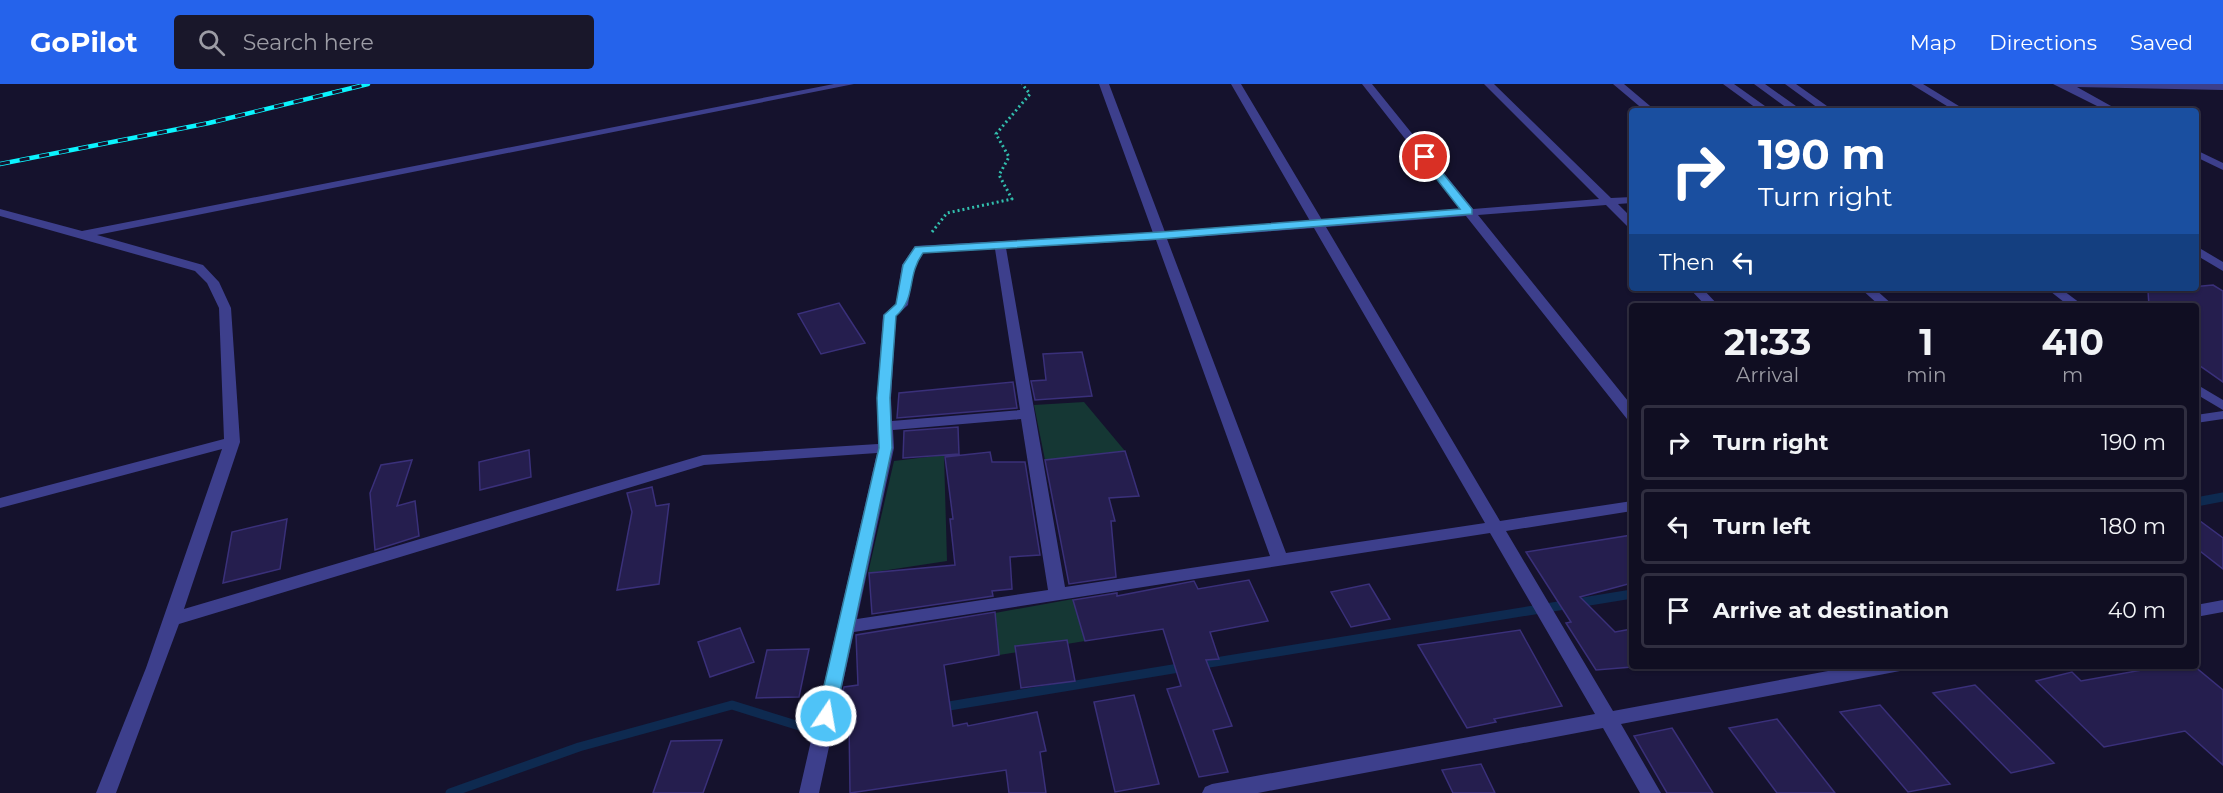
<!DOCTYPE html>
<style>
body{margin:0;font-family:Montserrat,sans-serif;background:#19172a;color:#f1f3f6;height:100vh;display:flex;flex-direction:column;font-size:22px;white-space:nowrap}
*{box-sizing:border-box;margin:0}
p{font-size:20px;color:#9c9ca5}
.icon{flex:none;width:33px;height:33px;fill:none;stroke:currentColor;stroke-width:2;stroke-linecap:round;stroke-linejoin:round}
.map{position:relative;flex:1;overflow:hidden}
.panel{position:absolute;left:1629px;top:219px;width:570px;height:366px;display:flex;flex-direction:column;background:#100e22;border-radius:6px;box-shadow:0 2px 4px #0004,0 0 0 2px #302e40}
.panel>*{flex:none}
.guide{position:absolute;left:1629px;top:24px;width:570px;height:183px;border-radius:6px;box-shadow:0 2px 4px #0004,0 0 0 2px #302e40;background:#1a4fa0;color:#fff;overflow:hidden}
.pin{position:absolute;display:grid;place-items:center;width:51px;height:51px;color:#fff;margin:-26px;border:3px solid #fff;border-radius:50%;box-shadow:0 2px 6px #0007}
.me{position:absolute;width:66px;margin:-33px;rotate:12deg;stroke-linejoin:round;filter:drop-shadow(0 0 4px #0008)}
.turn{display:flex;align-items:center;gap:21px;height:126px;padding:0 30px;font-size:27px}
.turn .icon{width:78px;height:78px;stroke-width:2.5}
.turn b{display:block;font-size:42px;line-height:51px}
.then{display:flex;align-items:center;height:57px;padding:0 30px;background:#0003;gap:12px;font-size:22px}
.eta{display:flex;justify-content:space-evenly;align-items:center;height:102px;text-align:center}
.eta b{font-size:36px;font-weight:700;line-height:42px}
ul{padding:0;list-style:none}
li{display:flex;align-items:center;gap:18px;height:75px;margin:0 12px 9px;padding:0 18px;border:3px solid #302e40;border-radius:6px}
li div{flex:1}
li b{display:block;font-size:22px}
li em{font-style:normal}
header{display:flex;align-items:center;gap:36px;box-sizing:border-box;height:84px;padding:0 30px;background:#2563eb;color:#fff}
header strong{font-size:28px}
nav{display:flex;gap:33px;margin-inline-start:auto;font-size:21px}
.search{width:420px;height:54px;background:#19172a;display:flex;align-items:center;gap:15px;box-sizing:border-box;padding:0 21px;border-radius:6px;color:#9c9ca5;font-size:22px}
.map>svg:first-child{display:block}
</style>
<header>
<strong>GoPilot</strong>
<div class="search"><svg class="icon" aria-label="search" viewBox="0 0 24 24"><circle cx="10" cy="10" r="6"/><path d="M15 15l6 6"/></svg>Search here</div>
<nav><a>Map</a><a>Directions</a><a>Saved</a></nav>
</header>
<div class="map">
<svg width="2223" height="709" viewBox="0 0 2223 709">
<rect width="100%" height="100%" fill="#15122d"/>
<path fill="#153734" d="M1084 318 1125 367 1045 376 1034 321Z
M944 371 947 477 868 489 894 377Z
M1073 515 1085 557 999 571 995 529Z"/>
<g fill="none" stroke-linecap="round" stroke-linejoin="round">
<path stroke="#0e2a50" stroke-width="9" d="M2196 418 2223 413
M1197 581 1632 510
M943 623 1185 583
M450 709 579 663 732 621 809 645 857 637"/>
</g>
<path fill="#251e4e" stroke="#3a307a" stroke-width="1.5" d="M2213 201 2223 207V298L2196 279V222H2149L2148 207Z
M839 219 865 259 821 270 798 230Z
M1082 268 1092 312 1035 316 1031 297 1046 296 1043 270Z
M1013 298 1017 324 897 334 899 309Z
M958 343 959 370 903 374 904 347Z
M529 366 531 393 480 406 479 378Z
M1125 367 1139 412 1109 414 1115 437H1111L1116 493 1069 500 1045 376Z
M990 368 992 378H1025L1040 471 1010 473 1012 505 992 507 993 512 872 530 869 489 955 481 950 435H953L945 373Z
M412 376 397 422 415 417 419 452 375 466 370 409 381 381Z
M652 403 656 422 669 420 659 500 617 506 632 428 627 409Z
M2196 434 2223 454V485L2196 464Z
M287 435 280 485 223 499 232 448Z
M1632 451V499L1580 513 1615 548 1632 545V583L1596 586 1566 539 1571 538 1526 468Z
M1249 496 1268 537 1210 548 1219 575 1206 576 1232 642 1213 646 1228 688 1199 693 1167 605 1181 602 1163 545 1085 557 1073 516 1117 509V512L1194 497 1198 505Z
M1369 500 1390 535 1351 543 1331 508Z
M995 528 999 571 944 581 953 642 967 639 968 642 1037 628 1046 667 1040 668 1046 709H1009L1006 686 850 709 849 636 844 637 842 612 844 603 858 601 856 551Z
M740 544 754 578 710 593 698 558Z
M1520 546 1562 622 1494 635 1496 638 1467 644 1418 561Z
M1067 556 1075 597 1021 604 1015 562Z
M809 565 799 613 756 614 767 566Z
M2164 582H2194L2223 606V681L2185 647 2104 663 2036 597 2072 588 2081 597Z
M1975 601 2054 679 2011 689 1933 609Z
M1134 611 1159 700 1115 708 1094 618Z
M1880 621 1950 700 1908 708 1840 628Z
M1777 635 1835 709H1777L1729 644Z
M1672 644 1713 709H1667L1634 652Z
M722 656 703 709H653L671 657Z
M1481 680 1495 709H1453L1442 686Z"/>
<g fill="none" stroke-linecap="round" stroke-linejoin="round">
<path stroke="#32bfae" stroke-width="3" stroke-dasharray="2 3" stroke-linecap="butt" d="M932 148 947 129 1012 115 999 91 1009 73 996 50 1030 10 1022 0"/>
<path fill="#3d3f8c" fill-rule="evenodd" d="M834 0H854L97 151 203 181 219 198 231 224 240 358 184 525 703 371 878 360 877 314 883 231 896 220 902 181 915 162 1153 149 1099 0H1109L1165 148 1310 137 1231 0H1241L1322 136 1461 126 1362 0H1372L1473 125 1599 115 1484 0H1494L1611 114 1632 113V119L1618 120 1632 134V145L1628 143 1606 121 1478 131 1632 322V336L1627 335 1466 132 1326 143 1500 437 1632 417V427L1506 447 1613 627 1855 582H1902L1900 587 1621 640 1661 709H1640L1603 644 1258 709H1202L1205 703 1212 700 1595 630 1490 449 854 548 819 709H799L877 369 704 381 179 540 116 709H96L146 584 222 365 0 424V414L224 355 219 224 207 199 195 187 0 132V125L82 147ZM1314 144 1485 439 1286 469 1167 155ZM1156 156 1270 472 1065 503 1006 164ZM995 165 1020 326 892 337 891 314 896 232 908 221 914 181 923 168ZM1021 335 1048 506 857 535 894 364 893 346Z
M1613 0H1624L1656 27H1645Z
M1723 0H1734L1772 27H1760Z
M1785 0H1796L1834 27H1822Z
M1911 0H1923L1967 27H1955Z
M2053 0H2223V6L2077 3 2120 27H2107Z
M2196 66 2223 79V86L2196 73Z
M2196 162 2223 178V187L2196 171Z
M1689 204H1702L1719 222H1706Z
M1860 204H1874L1894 222H1880Z
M2223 327V335L2196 339V331Z
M2223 516V528L2196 533V521Z"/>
<path fill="#3d3f8c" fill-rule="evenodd" d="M1754 0H1765L1803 27H1791Z
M2046 204H2060L2084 222H2069Z
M2196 300 2223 316V326L2196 310Z"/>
<g stroke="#0bf4fe" stroke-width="4.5">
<path id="rail" d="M0 80 209 39 368 0"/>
</g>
<use href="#rail" stroke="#15122d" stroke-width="3" stroke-dasharray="10" stroke-linecap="butt"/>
</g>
<path fill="#4fc3f7" stroke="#337fa1" stroke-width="1.5" d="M1421 71H1428L1472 125V130L1160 155 923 169C906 192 917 214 896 232L890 314 892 364 835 632 832 636H820L817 632 879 364 877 314 884 231 896 220 903 181 915 163 1160 148 1460 125 1421 75Z"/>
</svg>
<div class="pin" style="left:1425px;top:73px;background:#d93025"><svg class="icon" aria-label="arrive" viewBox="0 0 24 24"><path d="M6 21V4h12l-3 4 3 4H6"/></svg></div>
<svg class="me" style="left:826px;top:632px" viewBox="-20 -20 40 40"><circle r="17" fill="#4fc3f7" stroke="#fff" stroke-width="3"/><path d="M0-11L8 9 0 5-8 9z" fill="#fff"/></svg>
<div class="guide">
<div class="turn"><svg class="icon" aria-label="right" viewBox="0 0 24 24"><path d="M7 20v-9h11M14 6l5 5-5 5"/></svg><div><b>190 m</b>Turn right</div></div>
<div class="then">Then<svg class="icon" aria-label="left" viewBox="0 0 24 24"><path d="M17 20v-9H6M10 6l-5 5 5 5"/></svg></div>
</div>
<section class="panel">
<div class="eta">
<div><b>21:33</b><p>Arrival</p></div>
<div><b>1</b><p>min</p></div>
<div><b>410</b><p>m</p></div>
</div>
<ul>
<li><svg class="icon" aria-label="right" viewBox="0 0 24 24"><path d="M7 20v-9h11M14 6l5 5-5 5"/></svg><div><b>Turn right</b></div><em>190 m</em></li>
<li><svg class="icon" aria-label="left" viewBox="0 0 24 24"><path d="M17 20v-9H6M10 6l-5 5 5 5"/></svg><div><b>Turn left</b></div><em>180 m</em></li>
<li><svg class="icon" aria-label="arrive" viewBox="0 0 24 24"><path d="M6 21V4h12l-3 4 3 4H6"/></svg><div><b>Arrive at destination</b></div><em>40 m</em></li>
</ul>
</section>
</div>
